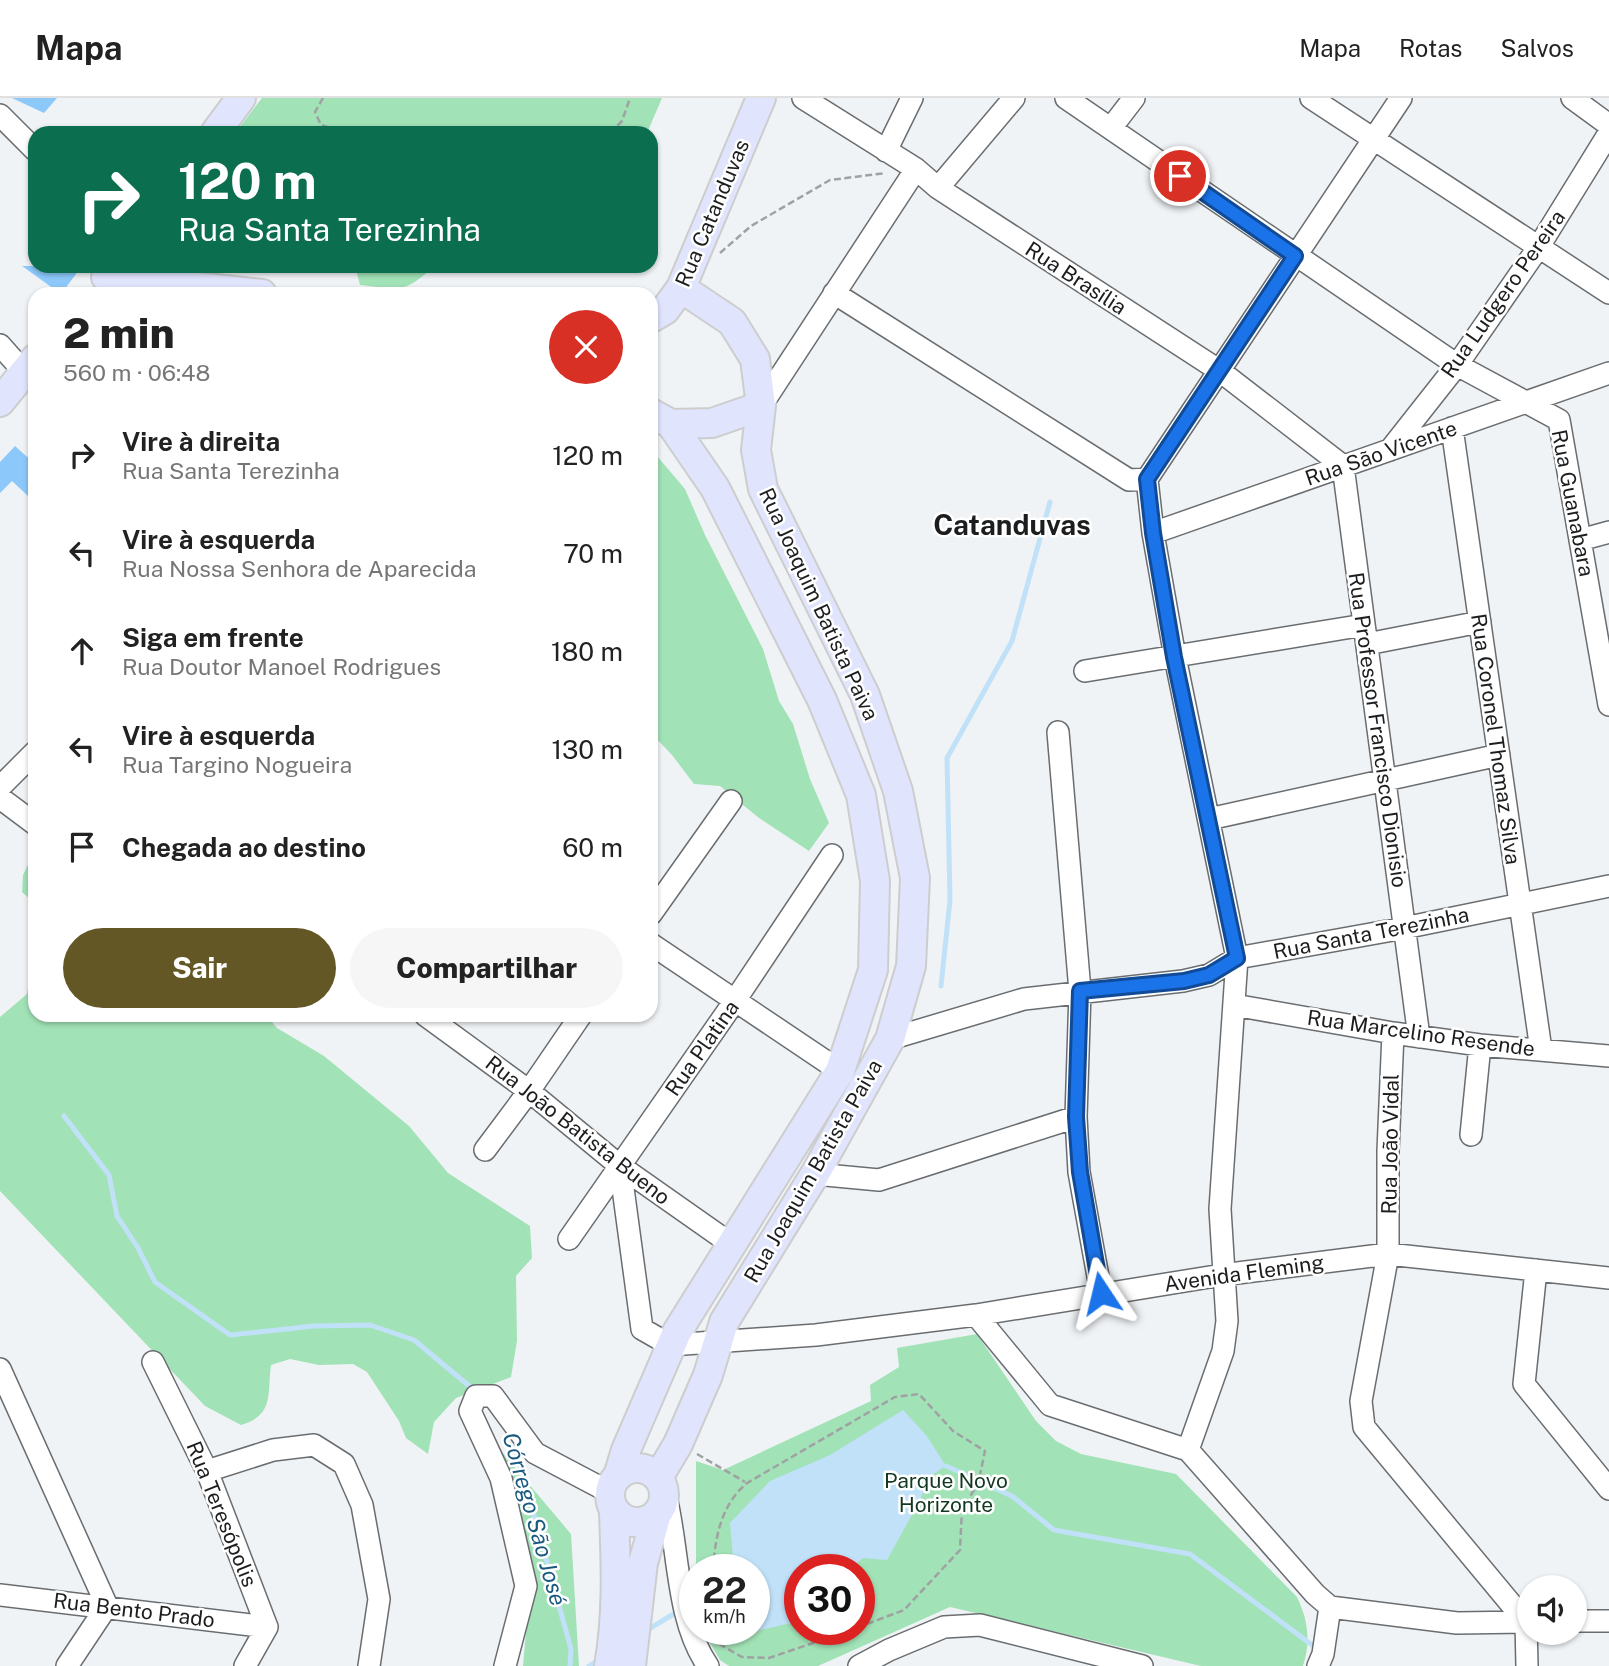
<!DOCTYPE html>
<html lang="pt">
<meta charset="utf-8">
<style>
body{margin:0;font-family:"Public Sans",sans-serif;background:#f6f6f6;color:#222;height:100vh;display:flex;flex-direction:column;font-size:26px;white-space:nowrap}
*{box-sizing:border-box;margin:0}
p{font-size:23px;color:#767676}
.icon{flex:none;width:38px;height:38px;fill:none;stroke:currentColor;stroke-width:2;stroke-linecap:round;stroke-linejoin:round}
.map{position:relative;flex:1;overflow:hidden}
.details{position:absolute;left:28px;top:189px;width:630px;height:735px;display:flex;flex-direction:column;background:#fff;border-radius:21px;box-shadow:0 2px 5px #0004}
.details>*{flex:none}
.banner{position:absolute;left:28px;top:28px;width:630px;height:147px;border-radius:21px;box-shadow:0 2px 5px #0004;background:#0b6e4f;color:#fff;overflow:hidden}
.tools{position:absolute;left:1517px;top:1477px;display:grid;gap:14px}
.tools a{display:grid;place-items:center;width:70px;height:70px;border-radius:50%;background:#fff;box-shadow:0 2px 5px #0004;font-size:35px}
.speed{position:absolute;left:679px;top:1456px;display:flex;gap:14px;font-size:35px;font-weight:700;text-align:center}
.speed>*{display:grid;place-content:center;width:91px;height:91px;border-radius:50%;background:#fff;box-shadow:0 2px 5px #0004;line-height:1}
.speed small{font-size:18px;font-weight:400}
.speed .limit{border:10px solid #d22;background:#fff;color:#111}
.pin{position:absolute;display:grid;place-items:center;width:60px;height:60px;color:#fff;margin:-30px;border:4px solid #fff;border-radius:50%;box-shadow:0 2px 7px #0007}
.me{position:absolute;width:77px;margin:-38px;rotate:350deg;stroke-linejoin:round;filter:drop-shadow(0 0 5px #0008)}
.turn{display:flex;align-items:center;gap:24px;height:147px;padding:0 35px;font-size:32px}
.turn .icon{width:91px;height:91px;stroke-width:2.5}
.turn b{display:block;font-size:49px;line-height:60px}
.round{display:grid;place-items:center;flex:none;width:74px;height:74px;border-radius:37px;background:#f6f6f6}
.headline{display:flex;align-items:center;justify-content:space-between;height:119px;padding:0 35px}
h1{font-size:42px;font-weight:800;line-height:52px}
.primary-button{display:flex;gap:14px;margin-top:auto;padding:14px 35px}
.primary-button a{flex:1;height:80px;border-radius:42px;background:#635825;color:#fff;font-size:28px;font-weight:800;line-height:80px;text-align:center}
.primary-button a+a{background:#f6f6f6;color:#222}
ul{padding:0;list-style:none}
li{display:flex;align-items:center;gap:21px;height:98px;padding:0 35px}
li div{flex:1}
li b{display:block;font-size:26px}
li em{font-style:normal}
header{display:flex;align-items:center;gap:42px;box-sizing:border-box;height:98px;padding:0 35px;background:#fff;border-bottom:2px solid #e0e0e0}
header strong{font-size:33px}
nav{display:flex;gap:38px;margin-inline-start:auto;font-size:24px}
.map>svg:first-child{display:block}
</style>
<header>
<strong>Mapa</strong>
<nav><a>Mapa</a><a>Rotas</a><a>Salvos</a></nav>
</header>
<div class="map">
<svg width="1609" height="1568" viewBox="0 0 1609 1568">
<rect width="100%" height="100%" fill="#f0f3f6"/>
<path fill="#a2e2b7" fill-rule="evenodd" d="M262 0H662L647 35H235Z
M355 168H434C403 197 400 191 360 187Z
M651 353 657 358 685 391 705 437 763 551 779 603 793 626 810 681 829 725 809 753 759 720 720 688 694 686 672 657 651 635Z
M35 752V806L22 794 23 777Z
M35 847V917H266L277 930 324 958 409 1028 448 1075 530 1128 532 1160 516 1178 517 1243 511 1279 456 1300 434 1324 428 1356 406 1340 399 1323 367 1274 353 1266 319 1267 290 1261 271 1267C267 1295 275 1317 241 1327L205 1308 0 1093V919L27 896Z
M977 1236 1036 1323 1056 1343 1081 1356 1176 1376 1297 1499C1308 1522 1311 1543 1303 1568H1201L950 1509 818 1568H729L720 1562 702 1531H754V1472H696V1363L723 1372 871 1303 870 1287 899 1269 897 1250ZM800 1472H859V1531H800Z
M496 1347 571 1436 579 1568H523L531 1476Z"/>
<path fill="#c0e1f8" d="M903 1312 926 1337 946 1368 930 1378 919 1404 887 1462 863 1460 849 1472H800V1523L744 1536 743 1531H754V1472H734L730 1425 770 1383 830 1357Z"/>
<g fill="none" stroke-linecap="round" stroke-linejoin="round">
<path stroke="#c0e1f8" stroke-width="5" d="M941 888 950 802 947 660 1012 543 1050 404
M64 1018 109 1077 117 1118 138 1150 155 1184 230 1237 314 1228 370 1227 414 1242 474 1292
M512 1338 571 1551 570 1568
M946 1368 1012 1398 1054 1432 1190 1456 1312 1547
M644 1534 680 1512
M589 1568 600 1561"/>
</g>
<path fill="#8cc9fa" d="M12 0H57L44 15Z
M22 168H82L61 196Z
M15 348 35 366V391L28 398 12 383 0 395V364Z"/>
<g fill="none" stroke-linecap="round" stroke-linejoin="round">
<g stroke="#6a6d70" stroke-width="24">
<path id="minor" d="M803 0 916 71 938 90 1220 273 1343 368 1419 939
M1066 0 1457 267 1559 322 1609 607
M1311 0 1609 195
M1572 0 1609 27
M0 17 35 52
M1111 30 1134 0
M886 53 912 0
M938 90 1014 0
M834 195 1129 382 1147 381
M0 247 24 274
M761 308 916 71
M1452 330 1541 952
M1390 352 1457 267 1538 150 1609 35
M1153 435 1609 275
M1580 442 1609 434
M1367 546 1480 524
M1085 573 1364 527
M1058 634 1080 893 1076 1019 1079 1074 1101 1195
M0 689 35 654
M0 700 35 726
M1209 721 1499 657
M651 816 731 703
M651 846 840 973
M1234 907 1393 935 1480 947 1609 958
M425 917 529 993 620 1068 731 1146
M1393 935 1388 1053V1156L1361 1303 1364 1329 1526 1524 1527 1568
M890 941 1024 901 1183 883 1209 877 1237 860 1404 830 1609 788
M1471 1037 1480 947
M485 1052 529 993 581 917
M620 1068 642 1231 670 1247 816 1237 976 1217 1222 1177 1388 1156 1609 1180
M815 1076 879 1082 1076 1019
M569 1141 734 904 832 757
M1536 1172 1524 1286 1609 1391
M976 1217 1050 1307 1188 1352
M153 1264 207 1373 267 1529 245 1568
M0 1271 107 1508
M207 1373 273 1352 314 1347 344 1366 362 1407 379 1501 369 1568
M666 1399C679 1452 676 1522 708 1568
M0 1497 267 1529
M1330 1509 1457 1525 1530 1524
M1575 1523H1609
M67 1568 107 1508
M505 1568 526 1488 501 1380 470 1313 476 1298H493L535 1355 609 1394
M859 1568 889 1552 944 1529 980 1527 1142 1568
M1318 1568 1323 1556 1330 1509 1315 1496 1188 1352 1223 1253 1227 1223 1220 1111 1237 860 1175 559 1153 435 1147 381 1401 0"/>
</g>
<g stroke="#cdcdce" stroke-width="32">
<path id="major" d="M215 35 241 0
M106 179 262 196
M651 220 665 212 681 190 761 0
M0 304 35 261
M671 326 712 325 761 308
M610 1397a27 27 0 1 1 54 0a27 27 0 1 1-54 0Z
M619 1375 626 1352 677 1234 840 973 873 872 875 783 861 697 822 602 715 390 671 326 651 315
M659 1378 678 1346 708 1277 724 1224 815 1076 890 941 911 868 915 780 898 693 865 597 763 391 756 352 761 308 755 261 732 224 681 190
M609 1568C618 1517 616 1467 614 1415
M631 1568 643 1465 656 1419"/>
</g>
<path stroke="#9fa1a3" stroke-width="2.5" stroke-dasharray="7 3.5" stroke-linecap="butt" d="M323 0 315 14 321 27 334 31 370 35
M376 35 391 33 410 35
M610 35 622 23 630 0
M720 155 751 128 830 82 886 75
M697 1356 745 1384
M713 1472C715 1439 721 1407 747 1385L895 1299 919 1296 953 1333 985 1353 978 1386 962 1411 960 1452 904 1512 859 1529
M719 1546 742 1559 769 1560 854 1531"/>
<use href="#minor" stroke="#fff" stroke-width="21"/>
<use href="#major" stroke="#e0e4fd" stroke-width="28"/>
</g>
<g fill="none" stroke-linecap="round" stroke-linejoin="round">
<g stroke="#114b97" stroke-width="18">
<path id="route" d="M1101 1195 1080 1074 1076 1019 1080 893 1184 883 1209 877 1237 860 1174 559 1153 435 1147 381 1295 158 1180 78"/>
</g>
<use href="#route" stroke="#1a73e8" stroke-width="12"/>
</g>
<g text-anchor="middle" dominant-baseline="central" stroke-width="5" stroke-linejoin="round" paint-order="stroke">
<g font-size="21" fill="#1c1d1e" stroke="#fff">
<text transform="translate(712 115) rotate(-67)">Rua Catanduvas</text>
<text transform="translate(1076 180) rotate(33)">Rua Brasília</text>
<text transform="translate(1503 196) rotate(-55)">Rua Ludgero Pereira</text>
<text transform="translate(1381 355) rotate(-19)">Rua São Vicente</text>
<text transform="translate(1573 405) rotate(79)">Rua Guanabara</text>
<text transform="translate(819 506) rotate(65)">Rua Joaquim Batista Paiva</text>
<text transform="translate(1378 632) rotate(82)">Rua Professor Francisco Dionisio</text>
<text transform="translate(1496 641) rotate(82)">Rua Coronel Thomaz Silva</text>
<text transform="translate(1371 835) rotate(-11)">Rua Santa Terezinha</text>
<text transform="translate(1421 935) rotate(8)">Rua Marcelino Resende</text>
<text transform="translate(702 950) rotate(-55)">Rua Platina</text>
<text transform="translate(578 1032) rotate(38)">Rua João Batista Bueno</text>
<text transform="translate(1390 1046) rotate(-89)">Rua João Vidal</text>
<text transform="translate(813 1073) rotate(-60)">Rua Joaquim Batista Paiva</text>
<text transform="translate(1244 1175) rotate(-8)">Avenida Fleming</text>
<text transform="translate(222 1416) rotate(68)">Rua Teresópolis</text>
<text transform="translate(134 1512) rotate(7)">Rua Bento Prado</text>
</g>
<g font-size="21" fill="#123822" stroke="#fff">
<text x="946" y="1382">Parque Novo<tspan x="946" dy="24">Horizonte</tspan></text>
</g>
<g font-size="23" font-style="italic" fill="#195b80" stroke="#fff">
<text transform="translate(535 1421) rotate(74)">Córrego São José</text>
</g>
<g font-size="28" font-weight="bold" fill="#1c1d1e" stroke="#fff">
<text x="1012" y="426">Catanduvas</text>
</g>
</g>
</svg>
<div class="tools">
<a><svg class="icon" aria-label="sound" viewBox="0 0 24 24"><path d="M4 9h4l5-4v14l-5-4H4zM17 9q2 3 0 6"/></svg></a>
</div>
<div class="speed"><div>22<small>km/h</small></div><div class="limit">30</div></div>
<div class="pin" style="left:1180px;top:78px;background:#d93025"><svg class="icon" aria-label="arrive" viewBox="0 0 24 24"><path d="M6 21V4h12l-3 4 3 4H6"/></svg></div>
<svg class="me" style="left:1101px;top:1195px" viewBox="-20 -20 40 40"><path d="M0-17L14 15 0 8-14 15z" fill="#1a73e8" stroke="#fff" stroke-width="4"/></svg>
<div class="banner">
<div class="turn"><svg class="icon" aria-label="right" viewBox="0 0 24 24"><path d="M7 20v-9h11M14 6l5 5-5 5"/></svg><div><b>120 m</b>Rua Santa Terezinha</div></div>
</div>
<section class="details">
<div class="headline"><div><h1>2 min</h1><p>560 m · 06:48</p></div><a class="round" style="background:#d93025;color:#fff"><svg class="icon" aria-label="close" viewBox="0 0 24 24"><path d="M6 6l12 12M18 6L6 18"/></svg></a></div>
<ul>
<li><svg class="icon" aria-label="right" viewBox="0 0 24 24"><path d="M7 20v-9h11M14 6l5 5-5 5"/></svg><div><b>Vire à direita</b><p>Rua Santa Terezinha</p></div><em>120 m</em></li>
<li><svg class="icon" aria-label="left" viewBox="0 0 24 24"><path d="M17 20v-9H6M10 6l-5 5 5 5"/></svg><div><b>Vire à esquerda</b><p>Rua Nossa Senhora de Aparecida</p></div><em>70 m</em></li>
<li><svg class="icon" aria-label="ahead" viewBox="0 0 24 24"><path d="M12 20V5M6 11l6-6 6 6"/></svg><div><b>Siga em frente</b><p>Rua Doutor Manoel Rodrigues</p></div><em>180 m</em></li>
<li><svg class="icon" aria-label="left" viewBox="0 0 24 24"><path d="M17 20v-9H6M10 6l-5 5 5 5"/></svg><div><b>Vire à esquerda</b><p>Rua Targino Nogueira</p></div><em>130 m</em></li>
<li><svg class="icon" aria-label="arrive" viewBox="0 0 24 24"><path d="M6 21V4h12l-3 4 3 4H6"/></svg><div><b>Chegada ao destino</b></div><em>60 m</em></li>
</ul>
<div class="primary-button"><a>Sair</a><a>Compartilhar</a></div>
</section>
</div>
